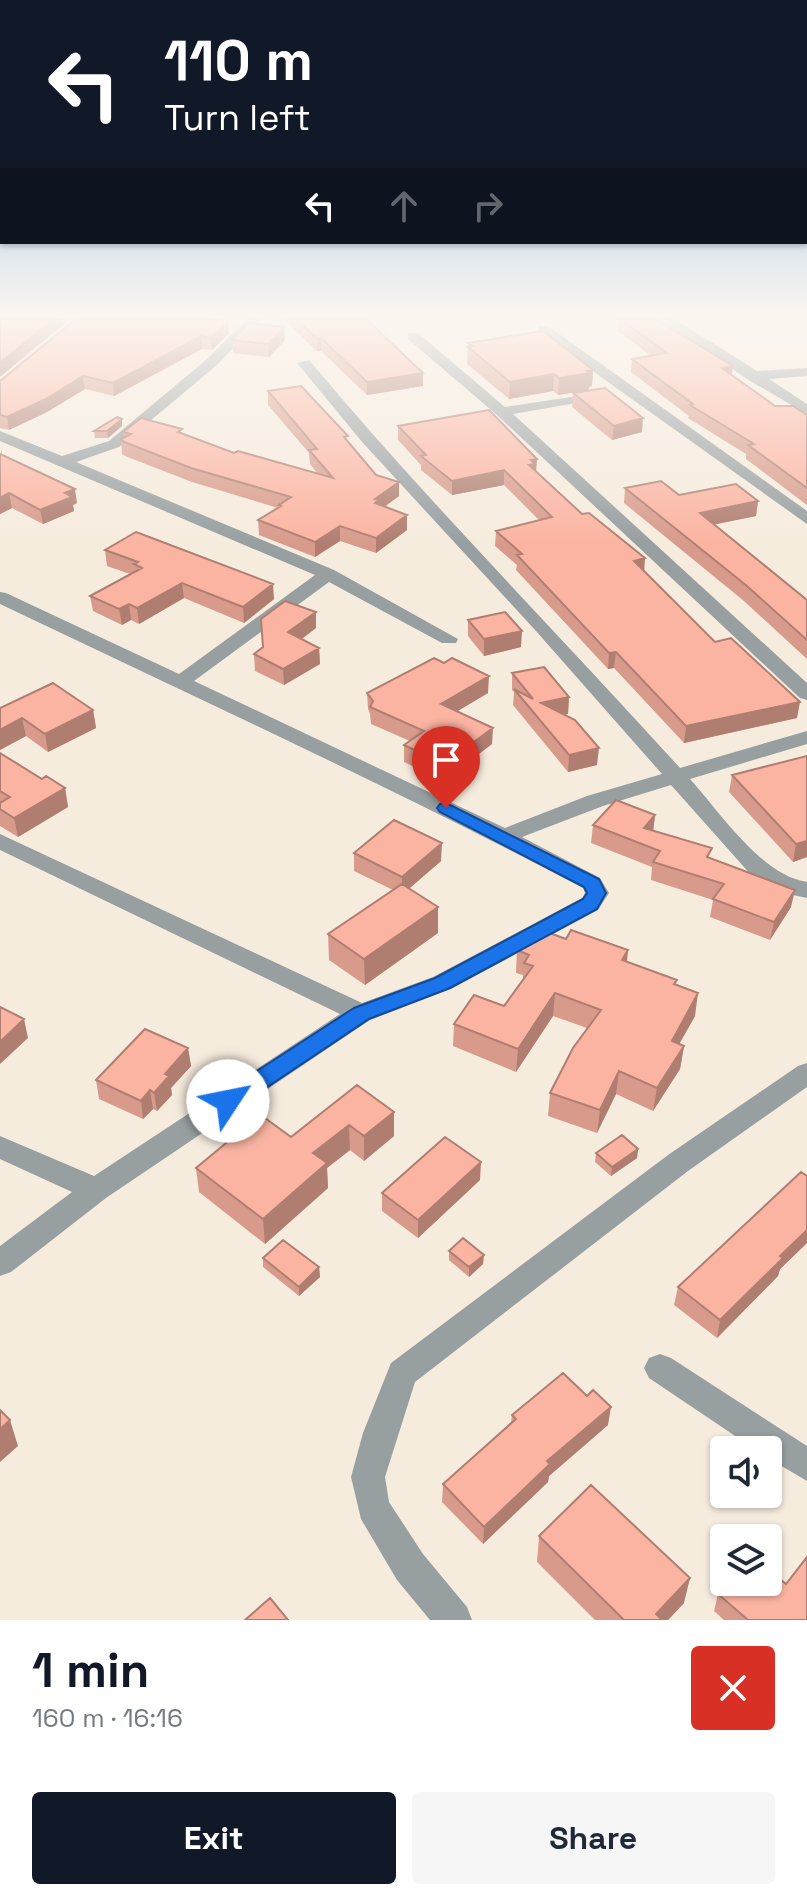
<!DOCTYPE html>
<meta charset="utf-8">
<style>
body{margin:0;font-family:"Space Grotesk",sans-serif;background:#f6f6f7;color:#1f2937;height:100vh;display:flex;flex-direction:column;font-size:30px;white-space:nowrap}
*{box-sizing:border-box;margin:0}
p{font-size:26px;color:#747a83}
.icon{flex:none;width:44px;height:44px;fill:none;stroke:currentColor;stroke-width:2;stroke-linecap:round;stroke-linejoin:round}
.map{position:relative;height:1620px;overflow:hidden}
.drawer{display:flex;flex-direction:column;background:#fff;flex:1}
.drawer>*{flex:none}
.guide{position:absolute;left:0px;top:0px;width:808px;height:244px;box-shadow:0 2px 6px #0004;background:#111827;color:#fff;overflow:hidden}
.fabs{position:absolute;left:710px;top:1436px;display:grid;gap:16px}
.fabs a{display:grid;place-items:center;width:72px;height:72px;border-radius:8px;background:#fff;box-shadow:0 2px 6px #0004;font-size:40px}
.pin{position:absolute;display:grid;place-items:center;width:68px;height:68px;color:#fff;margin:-82px -34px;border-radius:50% 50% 50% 0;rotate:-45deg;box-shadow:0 0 8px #0007}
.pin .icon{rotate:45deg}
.me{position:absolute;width:88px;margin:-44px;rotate:56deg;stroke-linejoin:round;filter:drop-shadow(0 0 6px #0008)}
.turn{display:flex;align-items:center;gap:28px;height:168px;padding:0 32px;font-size:36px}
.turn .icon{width:104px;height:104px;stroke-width:2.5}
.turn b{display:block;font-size:56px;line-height:68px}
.lanes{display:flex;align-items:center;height:76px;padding:0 32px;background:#0003;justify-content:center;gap:40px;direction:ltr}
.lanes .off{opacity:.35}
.round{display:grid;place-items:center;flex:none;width:84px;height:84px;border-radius:8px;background:#f6f6f7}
.head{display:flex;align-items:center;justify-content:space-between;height:136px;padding:0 32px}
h1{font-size:48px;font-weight:700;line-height:60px;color:#111827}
.primary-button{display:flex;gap:16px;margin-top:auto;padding:16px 32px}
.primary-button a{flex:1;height:92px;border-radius:8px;background:#111827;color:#fff;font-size:32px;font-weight:700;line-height:92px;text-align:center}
.primary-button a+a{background:#f6f6f7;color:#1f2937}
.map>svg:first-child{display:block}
</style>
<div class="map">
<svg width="807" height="1620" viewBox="0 0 807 1620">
<rect width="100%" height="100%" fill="#f6ecde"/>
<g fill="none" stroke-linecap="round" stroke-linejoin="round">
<path fill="#979fa1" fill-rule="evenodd" d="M248 318H262L217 365 119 447 76 462 334 570 458 639 456 643H442L329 582 194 681 505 828 587 796 662 774 536 631 363 443 297 363 309 360C427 501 557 632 680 768L807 731V744L690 779C720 812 762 876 807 882V898L779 892 752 876 671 785 603 806 522 837 600 878 609 893 598 910 451 989 370 1020 106 1198 11 1272 0 1276V1246L72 1192 0 1159V1136L94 1176 340 1014 0 850V834L362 1003 433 977 582 898 585 893 583 888C391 787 195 697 0 604V592L6 593 179 674 315 575 0 441V431L62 456 109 441 207 359Z
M658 318H673L757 371 807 368V376L769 379 807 404V414L747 379Z
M538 326H548L807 511V524L538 332Z
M408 333H418L505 407 604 392 606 395 599 399 513 414 807 683V700L800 698 497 415 408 339Z
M807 1063V1087L688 1171 415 1382 385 1477 389 1502 423 1554 467 1607 472 1620H430L397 1580 361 1519 351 1477 363 1433 391 1363 668 1155 798 1066Z
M660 1354 671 1358 807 1446V1481L768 1458V1450H756L649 1378 644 1368 649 1358Z"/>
</g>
<path fill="#d89b8b" d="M216 318V319L229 333 212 350 202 349 114 396 85 389 47 412 9 430 0 428V381Z
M282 318H332L423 386 367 395 321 351H317Z
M619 318 732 375 775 406 807 415V505L746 459V454L688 418 689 416 631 372 632 359 651 356 618 331Z
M232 340H285L269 357 233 353Z
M468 343 593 370 592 386 589 387V390L558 395 553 391 509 399 467 364Z
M268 391 349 442 376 475 399 482V496L385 507 407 530 376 553 340 541 315 557 259 535 258 520 278 508 192 482 125 456 122 454 121 439 124 437 123 432 182 433 234 453 318 474 310 464 309 453 268 405Z
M573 393 642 432 612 440 572 407Z
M122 426 108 438H95L94 431Z
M398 426 536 471 644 570 715 642 797 718 684 743 614 668 608 669 516 570 517 565 495 546 496 531 539 520 504 485 452 495 421 470V465L398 440Z
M1 447 2 455 77 503 73 505 74 511 43 524 12 508 0 514Z
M625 488 679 495 758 501 756 516 714 524 807 600V659L744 601 624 503Z
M105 550 274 599 244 623 184 598 139 624 131 620 122 625 93 611 90 596 130 574 107 566Z
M468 620 521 647 484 656 468 636Z
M316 628 302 639 319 648 320 664 284 685 255 671 254 654 263 647Z
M512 673 569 697 568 714H564L597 765 568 772 513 705 514 692 512 690Z
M367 693H488L457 711 492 744 443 781 404 762V745L410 741 371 724 370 714 368 709Z
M0 708 93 710 96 728 48 752 26 736 0 750Z
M0 753 42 779 65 788 68 807 18 837 0 826Z
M807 756V857L793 862 729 792 732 775Z
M655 815 653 831 710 858 791 907 770 940 710 917 713 900 651 880 652 867 591 843 593 825Z
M354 853 441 861 409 888 438 907V933L365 985 329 960 328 934 393 890 354 871Z
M517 950 627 962 677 985 695 1016 679 1044 684 1046 680 1069 653 1111 616 1094 597 1133 548 1116 550 1093 587 1028 553 1016 516 1072 453 1046 454 1024 504 1006 523 980V975L516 973Z
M188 1048 191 1066 171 1088 172 1095 157 1111 153 1109 143 1119 99 1099 96 1080Z
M394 1112V1136L364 1161 350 1150 327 1168 328 1188 265 1244 199 1192 196 1168 291 1137Z
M638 1149 637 1158 611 1176 595 1162 596 1153Z
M807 1176V1243L780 1269 778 1276 717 1338 674 1305 678 1287Z
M480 1180 418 1238 382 1211V1193Z
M449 1251 483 1264 469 1277 449 1260Z
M263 1258 319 1267 320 1277 299 1296 263 1267Z
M512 1415 608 1425 549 1476 548 1482 483 1544 442 1502 443 1484 511 1422Z
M539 1536 684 1603 668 1620H595L537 1562Z
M786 1584 807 1620H724L714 1611 718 1594Z"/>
<path fill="#b07e71" d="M55 318H71L0 377V363Z
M228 321 229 333 212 350 211 338Z
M284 327 285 340 269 357 268 344Z
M201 336 202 349 114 396 113 383Z
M317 338H321V351H317Z
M733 366 731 380 722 368Z
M593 370 592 386 589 387V390L558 395 559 378Z
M423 373V386L367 395V382Z
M554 374 553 391 509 399 510 382Z
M83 376 85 389 47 412 9 430 7 417Z
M643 418 642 432 612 440 614 426Z
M122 419V426L108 438 107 431Z
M537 459 536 474 529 465 531 460Z
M504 470V485L452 495V481Z
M399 482V496L379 510V515L375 499Z
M75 489 77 503 73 505 74 511 43 524 40 510 65 493Z
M9 493 12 508 0 514V498Z
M758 501 756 516 698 528 700 513Z
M407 515V530L376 553V538Z
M340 526V541L315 557V542Z
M645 558 644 574 634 561Z
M182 583 184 598 139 624 137 608Z
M273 584 274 599 244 623 243 607Z
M129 604 131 620 122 625 119 609Z
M316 612V628L289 648 288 632Z
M522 631 521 647 484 656V639Z
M319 648 320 664 284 685 283 669Z
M616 652 614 668 608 669 609 653Z
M489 676 488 693 441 721V704Z
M569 697 568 714 540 719 541 703Z
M800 702 797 718 684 743 686 726Z
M93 710 96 728 48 752 45 734Z
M22 718 26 736 0 750V730Z
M493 728 492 744 443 781V764Z
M599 748 597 765 568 772 569 755Z
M65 788 68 807 18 837 14 818Z
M655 815 653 832 642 845 644 828Z
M807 841V857L793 862 796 844Z
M442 843 441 861 402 895V877Z
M795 890 791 907 770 940 774 922Z
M438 907V933L365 985 364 959Z
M628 950 626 972 622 960Z
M555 993 553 1016 516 1072 518 1049Z
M698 993 695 1016 668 1064 672 1041Z
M24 1019 28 1038 0 1064V1042Z
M684 1046 680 1069 653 1111 657 1088Z
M188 1048 191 1066 171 1088 172 1095 157 1111 154 1093 165 1074Z
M619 1071 616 1094 597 1133 600 1110Z
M150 1090 153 1109 143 1119 141 1101Z
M394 1112V1136L364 1161V1136Z
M349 1125 350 1150 327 1168 328 1188 265 1244 263 1219 313 1153Z
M638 1149 637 1158 611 1176 612 1167Z
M481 1162 480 1180 418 1238V1220Z
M807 1230V1243L780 1269 778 1276 717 1338 720 1320 780 1256Z
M484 1255 483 1264 469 1277V1267Z
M319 1267 320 1277 299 1296V1287Z
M611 1407 608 1425 549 1476 548 1482 483 1544 484 1527 547 1461Z
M10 1420 18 1446 0 1462V1429Z
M690 1578 684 1603 668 1620H655L656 1614Z"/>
<path fill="#fbb4a2" stroke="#b07e71" stroke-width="2" d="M5 318H55L0 363V321Z
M77 318H202L228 321 211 338 201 336 113 383 83 376 46 399 7 417 0 415V381Z
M294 318H332L334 319 347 318H365L423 373 367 382 321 338H317Z
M619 318H654L733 366 722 368 775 406H793L807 415V488L748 445 754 444 690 405 693 404 632 359 667 353Z
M249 323 284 327 268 344 232 340Z
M543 331 593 370 587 371 590 373 559 378 554 374 510 382 468 347 473 346 468 343Z
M301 386 348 436 344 437 376 475 399 482 375 499 379 500 375 503 407 515 376 538 340 526 315 542 258 520 281 506 279 505 291 497 191 468 124 442 121 439 131 434 123 432 141 418 182 429 178 432 234 453 238 451 333 478 309 450 317 449 268 391Z
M605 388 643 418 614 426 573 393Z
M489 410 537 459 531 460 535 464 529 465 582 514 589 513 645 558 634 561 715 642 731 638 800 702 686 726 616 652 609 653 517 555 522 554 496 531 552 517 504 470 452 481 421 456 426 455 398 426Z
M117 417 122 419 107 431H94Z
M0 454 75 489 65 493 72 497 40 510 9 493 0 498Z
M661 481 679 495 736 484 758 501 700 513 807 600V640L747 586 625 488Z
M136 532 273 584 243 607 182 583 137 608 129 604 119 609 90 596 142 568 134 564 138 562 105 550Z
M285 601 316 612 288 632 319 648 283 669 254 654 263 647 261 619Z
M505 612 522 631 484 639 468 620Z
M434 658 444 663 452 658 489 676 441 704 493 728 443 764 404 745 424 731 370 707 373 701 367 693Z
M544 667 569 697 541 703 575 720 599 748 569 755 514 689 533 699 512 673Z
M53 683 93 710 45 734 22 718 0 730V708Z
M0 753 42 779 46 776 65 788 14 818 0 809V803L10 797 0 791Z
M807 756V841L796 844 732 775Z
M616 800 655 815 644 828 712 848 707 857 795 890 774 922 713 899 724 884 653 862 660 851 593 825Z
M394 820 442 843 402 877 354 853Z
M402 884 438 907 364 959 328 934Z
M533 927 566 939 571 930 628 950 622 960 677 980 674 984 698 993 672 1041 684 1046 657 1088 619 1071 600 1110 550 1093 573 1048 601 1010 555 993 518 1049 454 1024 474 995 504 1006 533 966 524 963 529 955 517 950Z
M0 1007 24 1019 0 1042Z
M145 1029 188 1048 165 1074 169 1076 154 1093 150 1090 141 1101 96 1080Z
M357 1085 394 1112 364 1136 349 1125 313 1153 327 1163 263 1219 196 1168 243 1129 247 1132 265 1118 291 1137Z
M622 1135 638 1149 612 1167 596 1153Z
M445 1137 481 1162 418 1220 382 1193Z
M801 1172 807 1176V1230L780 1256 783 1258 720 1320 678 1287Z
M463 1238 484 1255 469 1267 449 1251Z
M283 1240 319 1267 299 1287 263 1258Z
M563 1373 587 1396 593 1390 611 1407 547 1461 550 1464 484 1527 443 1484 516 1419 512 1415Z
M0 1410 10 1420 0 1429Z
M591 1485 690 1578 656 1614 662 1620H624L539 1536Z
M807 1557V1620H748L718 1594 728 1582H768V1569L786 1584Z
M270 1598 288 1620H245Z"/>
<linearGradient id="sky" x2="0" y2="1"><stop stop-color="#7aaee0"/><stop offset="0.58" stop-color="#fbf6f0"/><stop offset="1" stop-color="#fbf6f0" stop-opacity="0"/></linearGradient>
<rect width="807" height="544" fill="url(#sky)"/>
<path fill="#1a73e8" stroke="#114b97" stroke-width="2" d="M446 803 599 879 606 893 597 909 450 988 369 1019 236 1108 228 1110 220 1108 217 1101 220 1095 354 1008 435 978 583 899 587 893 584 887 440 812 437 808 440 804Z"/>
</svg>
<div class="fabs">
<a><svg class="icon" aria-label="sound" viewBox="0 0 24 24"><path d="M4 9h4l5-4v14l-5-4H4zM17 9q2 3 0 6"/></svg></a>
<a><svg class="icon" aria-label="layers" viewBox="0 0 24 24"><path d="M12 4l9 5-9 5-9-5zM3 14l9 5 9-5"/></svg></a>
</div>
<div class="pin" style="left:446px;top:808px;background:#d93025"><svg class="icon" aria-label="arrive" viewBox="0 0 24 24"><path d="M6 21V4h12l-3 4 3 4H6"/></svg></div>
<svg class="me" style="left:228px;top:1101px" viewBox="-20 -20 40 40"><circle r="19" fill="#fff"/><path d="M0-13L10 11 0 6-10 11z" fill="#1a73e8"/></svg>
<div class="guide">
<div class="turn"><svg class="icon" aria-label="left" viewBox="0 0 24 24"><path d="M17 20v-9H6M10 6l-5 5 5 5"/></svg><div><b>110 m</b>Turn left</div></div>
<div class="lanes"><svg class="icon" aria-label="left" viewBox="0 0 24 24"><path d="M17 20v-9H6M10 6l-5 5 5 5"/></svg><svg class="icon off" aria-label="ahead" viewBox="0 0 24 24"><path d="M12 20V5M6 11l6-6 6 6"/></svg><svg class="icon off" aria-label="right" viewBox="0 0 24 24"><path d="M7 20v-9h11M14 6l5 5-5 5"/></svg></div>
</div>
</div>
<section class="drawer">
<div class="head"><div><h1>1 min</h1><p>160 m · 16:16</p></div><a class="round" style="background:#d93025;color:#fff"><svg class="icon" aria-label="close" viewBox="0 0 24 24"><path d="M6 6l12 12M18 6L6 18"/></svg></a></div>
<div class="primary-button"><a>Exit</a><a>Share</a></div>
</section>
